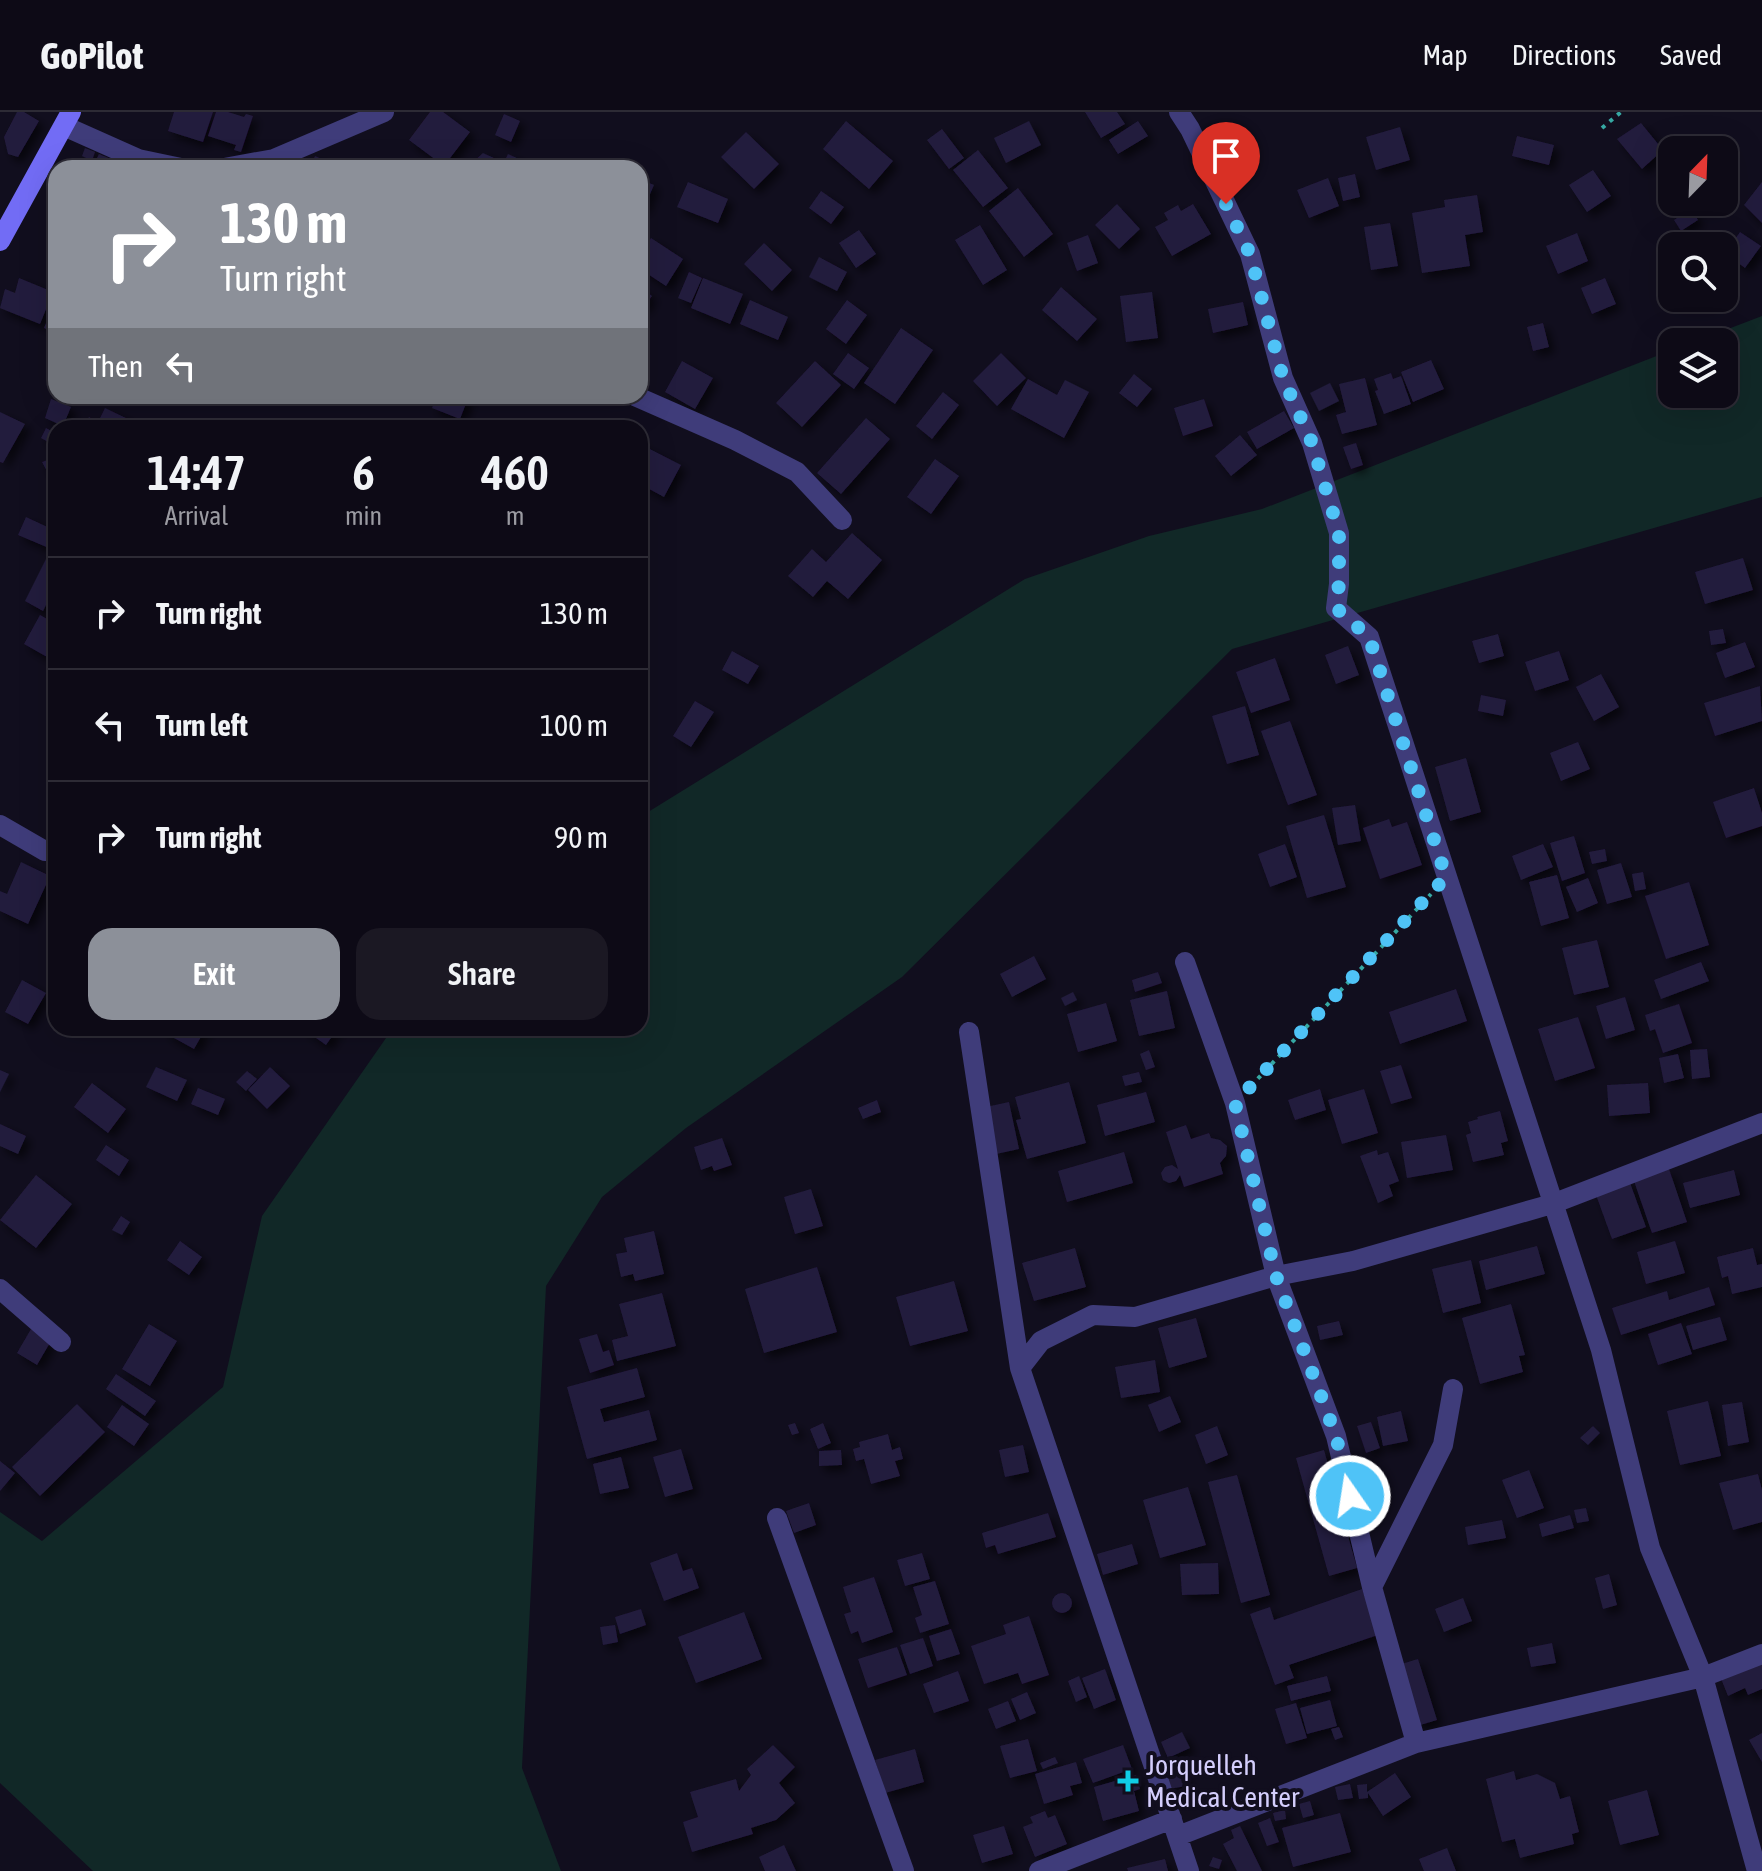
<!DOCTYPE html>
<style>
body{margin:0;font-family:"Asap Condensed",sans-serif;background:#1b1823;color:#f1f3f6;height:100vh;display:flex;flex-direction:column;font-size:30px;white-space:nowrap}
*{box-sizing:border-box;margin:0}
p{font-size:26px;color:#9a9aa1}
.icon{flex:none;width:44px;height:44px;fill:none;stroke:currentColor;stroke-width:2;stroke-linecap:round;stroke-linejoin:round}
.map{position:relative;flex:1;overflow:hidden}
.sheet{position:absolute;left:48px;top:308px;width:600px;height:616px;display:flex;flex-direction:column;background:#0d0a16;border-radius:24px;box-shadow:0 8px 32px #0002,0 0 0 2px #2d2b35}
.sheet>*{flex:none}
.top-card{position:absolute;left:48px;top:48px;width:600px;height:244px;border-radius:24px;box-shadow:0 8px 32px #0002,0 0 0 2px #2d2b35;background:#8c9099;color:#fff;overflow:hidden}
.needle{width:52px;rotate:23deg}
.fabs{position:absolute;left:1658px;top:24px;display:grid;gap:16px}
.fabs a{display:grid;place-items:center;width:80px;height:80px;border-radius:16px;background:#0d0a16;box-shadow:0 8px 32px #0002,0 0 0 2px #2d2b35;font-size:40px}
.pin{position:absolute;display:grid;place-items:center;width:68px;height:68px;color:#fff;margin:-82px -34px;border-radius:50% 50% 50% 0;rotate:-45deg;box-shadow:0 0 8px #0007}
.pin .icon{rotate:45deg}
.me{position:absolute;width:88px;margin:-44px;rotate:347deg;stroke-linejoin:round;filter:drop-shadow(0 0 6px #0008)}
.turn{display:flex;align-items:center;gap:28px;height:168px;padding:0 40px;font-size:36px}
.turn .icon{width:104px;height:104px;stroke-width:2.5}
.turn b{display:block;font-size:56px;line-height:68px}
.then{display:flex;align-items:center;height:76px;padding:0 40px;background:#0003;gap:16px;font-size:30px}
.eta{display:flex;justify-content:space-evenly;align-items:center;height:136px;text-align:center}
.eta b{font-size:48px;font-weight:600;line-height:56px}
.cta{display:flex;gap:16px;margin-top:auto;padding:16px 40px}
.cta a{flex:1;height:92px;border-radius:24px;background:#8c9099;color:#fff;font-size:32px;font-weight:600;line-height:92px;text-align:center}
.cta a+a{background:#1b1823;color:#f1f3f6}
ul{padding:0;list-style:none}
li{display:flex;align-items:center;gap:24px;height:112px;padding:0 40px;border-top:2px solid #2d2b35}
li div{flex:1}
li b{display:block;font-size:30px}
li em{font-style:normal}
header{display:flex;align-items:center;gap:48px;box-sizing:border-box;height:112px;padding:0 40px;background:#0d0a16;border-bottom:2px solid #2d2b35}
header strong{font-size:38px}
nav{display:flex;gap:44px;margin-inline-start:auto;font-size:28px}
.map>svg:first-child{display:block}
</style>
<header>
<strong>GoPilot</strong>
<nav><a>Map</a><a>Directions</a><a>Saved</a></nav>
</header>
<div class="map">
<svg width="1762" height="1759" viewBox="0 0 1762 1759">
<defs>
<filter id="shadow"><feDropShadow dx="5.5" dy="5.5" stdDeviation="4" flood-color="#0009"/></filter>
</defs>
<rect width="100%" height="100%" fill="#110e1e"/>
<path fill="#112827" d="M1762 204V385L1232 537 902 865 686 1016 602 1085 546 1174 522 1656 561 1759H93L0 1671V1400L42 1429 223 1275 262 1104 393 916H640V705L1025 467 1149 424 1262 397 1672 238V282H1724V230H1694Z"/>
<path fill="#231b3e" filter="url(#shadow)" d="M17 0H24L39 9 18 45 8 42 4 25Z
M174 0H213L203 30 168 19Z
M216 0H228L244 5 246 2 253 4 241 40 234 38 236 33 208 24Z
M430 0H443L470 20 444 54 409 28Z
M1085 0H1117L1125 12 1101 26Z
M504 2 520 9 511 30 495 23Z
M846 9 893 49 869 77 823 37Z
M1029 9 1041 33 1006 51 994 26Z
M1138 9 1148 24 1118 42 1109 28Z
M1641 11 1663 38 1642 57 1617 27Z
M1400 15 1410 48 1376 58 1366 25Z
M942 17 964 46 949 57 927 28Z
M746 20 779 52 754 77 721 45Z
M1517 24 1554 33 1549 53 1512 44Z
M85 36 95 40 92 49 82 44Z
M978 38 1008 76 983 95 953 58Z
M483 41 494 46 493 56H476L474 49Z
M99 42 118 50 115 56H81L84 49 93 54Z
M508 42 530 52 528 56H501Z
M315 44 342 56H310Z
M1593 58 1611 84 1587 100 1569 73Z
M1355 62 1360 85 1343 89 1338 66Z
M1328 66 1339 94 1309 106 1297 78Z
M640 67 654 73 643 98 640 97Z
M688 70 728 87 718 111 677 95Z
M1762 70V111L1744 93Z
M1018 76 1053 122 1024 145 989 99Z
M821 79 844 95 831 112 809 96Z
M1477 83 1483 120 1465 123 1470 154 1422 161 1412 101 1445 95 1444 88Z
M1117 92 1140 117 1119 137 1095 113Z
M1193 92 1211 122 1172 144 1155 115 1168 108 1164 101 1178 93 1181 99Z
M1691 97 1698 108 1681 119 1674 108Z
M1390 111 1398 154 1371 158 1364 115Z
M980 113 1007 158 983 173 955 128Z
M859 118 876 142 856 156 839 131Z
M1740 120 1761 134 1745 156 1725 141Z
M1577 121 1588 149 1558 162 1546 134Z
M1088 123 1098 151 1077 159 1067 131Z
M651 126 683 147 666 174 640 157V143Z
M764 131 792 158 772 179 744 152Z
M819 145 847 160 837 179 809 165Z
M689 160 702 166 691 191 678 186Z
M19 166 53 180 40 212 0 196 5 177 15 181Z
M703 166 743 182 730 212 691 196Z
M1605 166 1616 192 1592 202 1581 176Z
M640 175 652 184 640 200Z
M1061 175 1097 207 1077 229 1042 198Z
M1152 180 1158 226 1126 230 1120 184Z
M56 187V221L44 216Z
M750 188 788 205 778 228 740 212Z
M847 188 867 203 846 232 826 217Z
M1243 190 1248 213 1213 221 1208 197Z
M1543 211 1549 235 1533 239 1527 215Z
M901 216 933 238 895 292 864 271Z
M848 241 869 256 854 277 833 262Z
M1001 241 1026 266 997 294 973 269Z
M1431 248 1444 277 1413 290 1401 260Z
M682 249 713 266 695 297 665 280Z
M815 249 841 273 802 315 776 291Z
M1391 261 1393 267 1401 264 1411 292 1384 302 1375 279 1378 278 1374 267Z
M1134 262 1152 277 1137 295 1119 281Z
M1365 266 1377 313 1342 322 1336 303 1346 300 1339 272Z
M1028 267 1057 283 1065 268 1089 280 1064 326 1011 297Z
M1330 271 1339 289 1319 299 1310 281Z
M943 280 959 293 932 327 916 314Z
M437 284H469L460 307 432 296Z
M51 287 71 295 63 314 45 306Z
M1204 287 1213 314 1183 324 1174 296Z
M105 296 130 308 126 316H72L77 307 86 311 89 305 98 310Z
M1284 299 1294 316 1257 337 1247 320Z
M0 300 25 312 3 351 0 350Z
M866 306 890 327 841 382 817 361Z
M46 316 55 321 50 331 41 326Z
M1240 323 1257 343 1231 364 1215 344Z
M1356 331 1363 353 1351 357 1343 335Z
M640 332 681 353 664 385 640 372Z
M56 345V376L42 350Z
M935 347 959 364 931 402 907 385Z
M26 405 56 419V439L18 423Z
M852 421 882 448 848 487 827 469 813 485 788 464 812 437 826 450Z
M50 439 56 442V473L43 499 25 489Z
M1743 446 1753 478 1705 492 1695 460Z
M40 503 56 512V550L24 532Z
M1723 517 1726 531 1711 533 1709 519Z
M1498 522 1504 544 1479 551 1472 529Z
M1745 530 1755 555 1725 566 1716 541Z
M1348 534 1359 563 1336 572 1325 543Z
M732 539 759 554 748 572 722 558Z
M1559 539 1569 568 1535 579 1525 550Z
M1275 546 1290 588 1251 601 1236 560Z
M1601 562 1619 595 1594 609 1576 575Z
M1760 574 1762 609 1715 624 1704 591Z
M1481 583 1506 588 1503 604 1478 599Z
M695 589 714 600 691 635 673 624Z
M1245 594 1259 643 1227 652 1212 604Z
M1290 609 1317 683 1288 693 1261 619Z
M1578 630 1590 657 1561 669 1550 641Z
M1466 646 1481 700 1450 709 1435 655Z
M1754 676 1762 701V714L1726 726 1713 690Z
M1355 693 1361 729 1338 733 1332 696Z
M1324 703 1346 775 1307 786 1286 714Z
M1389 707 1392 715 1407 710 1422 753 1380 767 1363 716Z
M1574 724 1585 761 1562 769 1550 731Z
M1285 732 1297 765 1270 775 1258 742Z
M1543 732 1553 755 1521 768 1512 744Z
M1605 737 1607 749 1592 752 1589 740Z
M21 750 50 764 28 812 0 799V779L7 782Z
M1621 751 1632 785 1607 792 1597 758Z
M1643 760 1646 777 1635 779 1632 762Z
M1557 763 1569 806 1541 814 1529 770Z
M1588 766 1598 791 1577 800 1566 775Z
M1689 770 1709 833 1666 847 1645 784Z
M1597 828 1609 875 1574 883 1562 836Z
M1034 844 1046 867 1012 885 1000 862Z
M1701 850 1709 869 1661 887 1654 868Z
M1158 860 1162 871 1135 880 1132 868Z
M22 868 46 881 28 912 5 900Z
M1456 877 1467 909 1400 932 1389 900Z
M1167 879 1175 916 1139 924 1130 888Z
M1073 880 1077 888 1065 894 1061 886Z
M1625 885 1635 918 1606 927 1596 894Z
M1106 891 1117 929 1078 940 1067 902Z
M1679 892 1692 931 1663 941 1655 917 1650 919 1645 903Z
M1578 905 1595 956 1555 969 1538 917Z
M168 916H206L194 937 165 921Z
M302 916H338L326 933Z
M1707 937 1710 965 1692 967 1690 938Z
M1149 938 1155 955 1146 958 1140 942Z
M1678 942 1684 966 1664 971 1659 946Z
M1401 953 1412 986 1391 992 1380 959Z
M156 955 187 968 177 989 146 975Z
M270 955 290 974 267 997 248 978Z
M0 958 9 962 0 980Z
M247 959 257 967 246 979 236 970Z
M1139 960 1142 970 1125 974 1122 964Z
M1069 970 1086 1031 1027 1047 1016 1008 1021 1007 1015 985Z
M92 971 126 997 108 1021 74 995Z
M1648 971 1650 1001 1609 1004 1607 973Z
M198 976 225 987 218 1003 191 992Z
M1320 977 1326 998 1295 1008 1288 988Z
M1364 977 1378 1021 1342 1032 1328 988Z
M1146 980 1155 1010 1105 1024 1097 993Z
M877 988 881 1000 863 1007 858 996Z
M1009 990 1019 1037 996 1042 986 995Z
M1500 999 1508 1029 1501 1031 1504 1043 1473 1050 1466 1023 1471 1021 1468 1010 1478 1007 1477 1005Z
M0 1012 26 1024 18 1042 0 1034Z
M1186 1013 1191 1027 1209 1021 1211 1026 1220 1028 1227 1034 1226 1044 1220 1051 1223 1062 1184 1075 1180 1063 1176 1069 1169 1071 1163 1068 1161 1061 1165 1055 1172 1053 1178 1057 1166 1020Z
M1446 1023 1453 1058 1407 1066 1401 1030Z
M722 1026 732 1053 714 1059 712 1054 701 1058 694 1035Z
M106 1033 129 1048 119 1064 96 1048Z
M1377 1038 1378 1043 1388 1040 1399 1069 1389 1073 1393 1084 1378 1091 1360 1044Z
M1124 1040 1133 1071 1067 1090 1058 1059Z
M1669 1057 1687 1110 1652 1121 1634 1069Z
M1734 1058 1740 1083 1690 1096 1683 1071Z
M36 1063 72 1092 36 1136 0 1108Z
M1629 1068 1646 1115 1612 1127 1595 1080Z
M811 1077 823 1114 795 1122 784 1085Z
M121 1104 130 1110 122 1123 112 1118Z
M654 1119 664 1162 635 1169 633 1162 621 1165 616 1142 627 1140 624 1126Z
M180 1129 202 1145 189 1163 167 1148Z
M1675 1129 1685 1161 1646 1172 1637 1140Z
M1537 1134 1545 1162 1486 1178 1479 1149Z
M1075 1136 1086 1175 1034 1189 1022 1151Z
M1753 1136 1757 1153 1762 1152V1175L1732 1182 1728 1164 1722 1166 1717 1145Z
M1471 1148 1481 1191 1443 1201 1432 1157Z
M817 1155 837 1220 764 1241 745 1177Z
M954 1169 968 1219 910 1234 896 1185Z
M1709 1175 1715 1193 1621 1223 1612 1196 1667 1179 1669 1188Z
M662 1181 676 1234 617 1249 612 1228 628 1224 619 1192Z
M1511 1192 1525 1243 1519 1244 1523 1260 1480 1272 1462 1206Z
M1720 1205 1727 1228 1693 1238 1686 1214Z
M1196 1206 1207 1245 1169 1256 1158 1216Z
M1339 1209 1343 1223 1320 1228 1317 1214Z
M1681 1211 1692 1242 1658 1253 1648 1222Z
M149 1212 177 1229 150 1274 122 1257Z
M31 1217 51 1229 37 1253 17 1241Z
M597 1222 603 1240 609 1238 614 1253 590 1261 579 1227Z
M1155 1248 1160 1280 1121 1286 1115 1255Z
M637 1256 645 1285 600 1297 604 1310 649 1298 657 1328 587 1347 567 1275Z
M116 1262 156 1289 145 1304 106 1277Z
M1170 1284 1181 1310 1159 1320 1148 1293Z
M1708 1289 1721 1344 1680 1353 1667 1299Z
M1742 1290 1749 1330 1728 1334 1722 1293Z
M77 1292 105 1320 40 1384 12 1355Z
M122 1293 149 1312 134 1334 107 1315Z
M1401 1299 1408 1329 1383 1334 1377 1305Z
M1371 1310 1380 1336 1366 1341 1357 1314Z
M795 1311 799 1321 792 1323 788 1313Z
M823 1311 831 1331 818 1337 810 1317Z
M1217 1314 1228 1343 1206 1352 1195 1323Z
M1593 1314 1600 1321 1588 1333 1580 1326Z
M888 1322 892 1338 900 1335 903 1347 895 1349 900 1364 871 1372 864 1347 856 1349 853 1337 860 1335 859 1330Z
M1023 1333 1029 1360 1005 1365 999 1338Z
M681 1337 693 1377 665 1385 653 1345Z
M841 1338 842 1353 819 1354V1339Z
M1324 1338 1357 1456 1329 1464 1296 1346Z
M621 1345 629 1376 600 1382 593 1352Z
M0 1349 15 1361 0 1379Z
M1529 1358 1544 1396 1517 1406 1502 1368Z
M1758 1362 1762 1378V1410L1733 1418 1719 1371Z
M1237 1363 1270 1483 1241 1491 1208 1370Z
M1378 1369 1380 1386 1367 1388 1364 1371Z
M1188 1375 1206 1433 1160 1446 1143 1388Z
M809 1391 816 1413 794 1421 786 1399Z
M1586 1396 1589 1409 1577 1411 1574 1398Z
M1048 1401 1056 1425 998 1442 995 1433 986 1436 982 1421Z
M1570 1403 1574 1416 1542 1425 1539 1412Z
M1502 1408 1506 1426 1468 1433 1465 1415Z
M1132 1432 1138 1452 1103 1463 1097 1442Z
M677 1441 683 1459 692 1456 699 1476 664 1489 650 1451Z
M922 1441 930 1467 905 1474 897 1448Z
M1218 1451 1219 1482 1182 1483 1180 1452Z
M1609 1462 1617 1493 1603 1497 1595 1466Z
M874 1465 893 1520 862 1531 858 1519 851 1522 844 1502 851 1500 843 1475Z
M935 1469 949 1512 920 1521 915 1506 922 1503 913 1475Z
M1362 1477 1378 1523 1289 1553 1294 1566 1275 1573 1250 1502 1270 1495 1274 1508Z
M1052 1491a10 10 0 1 1 20 0a10 10 0 1 1-20 0Z
M1463 1486 1472 1509 1444 1520 1435 1497Z
M641 1497 646 1513 620 1522 615 1505Z
M744 1500 762 1547 696 1571 678 1525Z
M1029 1504 1049 1563 1022 1572 1018 1561 984 1572 971 1534 1006 1522 1003 1513Z
M615 1513 618 1530 603 1533 600 1515Z
M951 1517 960 1542 937 1549 929 1524Z
M923 1526 933 1554 910 1562 900 1533Z
M1552 1531 1556 1551 1531 1555 1527 1536Z
M897 1535 907 1563 868 1576 858 1547Z
M1762 1546V1577L1748 1583 1745 1576 1728 1584 1720 1564Z
M1418 1547 1437 1608 1417 1614 1398 1553Z
M1105 1557 1116 1588 1094 1597 1082 1566Z
M958 1559 969 1589 934 1601 923 1572Z
M1079 1564 1087 1585 1076 1590 1068 1569Z
M1327 1564 1331 1579 1291 1589 1287 1574Z
M1027 1580 1036 1601 1020 1608 1011 1587Z
M1330 1588 1337 1614 1307 1622 1300 1596Z
M1008 1589 1016 1609 996 1617 988 1597Z
M1296 1591 1307 1626 1286 1632 1275 1597Z
M1339 1615 1343 1625 1335 1628 1331 1617Z
M1182 1620 1190 1636 1168 1646 1161 1630Z
M1762 1621V1650L1749 1628Z
M1028 1627 1037 1659 1010 1666 1000 1634Z
M773 1633 795 1655 779 1671 795 1691 776 1708 751 1716 753 1722 692 1740 683 1710 698 1705 690 1680 736 1667 739 1679 751 1663 747 1657Z
M1123 1633 1132 1657 1093 1671 1083 1647Z
M915 1637 924 1670 885 1681 875 1648Z
M1055 1645 1058 1651 1043 1657 1040 1651Z
M1076 1650 1082 1671 1070 1674 1073 1683 1044 1692 1035 1662Z
M1182 1657 1186 1674 1169 1677 1165 1660Z
M1514 1659 1516 1668 1537 1662 1555 1671 1560 1687 1570 1684 1579 1720 1572 1722 1574 1732 1520 1746 1515 1727 1502 1730 1486 1667Z
M1395 1661 1411 1685 1383 1704 1368 1681V1686L1359 1687 1357 1673 1367 1672V1680Z
M1136 1663 1140 1677 1134 1679 1139 1699 1103 1709 1094 1675Z
M1350 1672 1353 1686 1338 1688 1335 1675Z
M1647 1678 1659 1723 1620 1733 1608 1689Z
M1310 1689 1314 1703 1303 1706 1299 1692Z
M1285 1698 1286 1707 1275 1709 1273 1701Z
M1045 1699 1048 1706 1055 1703 1067 1732 1035 1745 1023 1715 1033 1711 1030 1705Z
M1340 1701 1351 1740 1293 1755 1282 1716Z
M1270 1706 1279 1730 1267 1734 1258 1711Z
M1004 1714 1013 1742 982 1751 973 1723Z
M1240 1714 1262 1759H1237L1223 1732 1234 1726 1231 1718Z
M784 1733 796 1759H765L759 1745Z
M1447 1736 1456 1759H1424L1419 1747Z
M1213 1745 1222 1748 1219 1757 1209 1754Z
M1165 1747 1168 1759H1128L1127 1756Z"/>
<g fill="none" stroke-linecap="round" stroke-linejoin="round">
<path stroke="#36a8a3" stroke-width="4" stroke-dasharray="4 6" stroke-linecap="butt" d="M1602 16 1621 0
M1251 974 1431 782"/>
<path stroke="#3f3c7a" stroke-width="20" d="M1179 0 1190 17 1250 142 1283 266 1312 331 1339 421V472L1336 496 1369 525 1601 1238 1650 1436 1703 1565 1757 1759
M64 14 138 47 181 56
M224 56 274 47 384 0
M635 284 735 328 797 360 842 408
M0 713 45 739
M1185 850 1235 991 1276 1164 1336 1324 1372 1475
M969 920 1020 1256 1189 1759
M0 1177 61 1230
M1020 1256 1041 1229 1093 1203 1135 1205 1276 1164 1353 1149 1552 1092 1762 1011
M777 1406 904 1759
M1416 1631 1372 1475 1443 1333 1453 1277
M1178 1724 1416 1631 1703 1565 1762 1542
M1039 1759 1172 1707"/>
<path stroke="#726cf5" stroke-width="20" d="M0 129 71 0"/>
</g>
<g fill="none" stroke-linecap="round" stroke-linejoin="round">
<path stroke="#4fc3f7" stroke-width="14" stroke-dasharray="0 25.2" d="M1226 92 1250 142 1283 266 1312 331 1339 421V472L1336 496 1369 525 1446 765 1235 991 1276 1164 1336 1324 1350 1384"/>
</g>
<path fill="#10cde6" stroke="#110e1e" stroke-width="3" d="M1124 1657h8v8h8v8h-8v8h-8v-8h-8v-8h8z"/>
<g text-anchor="middle" dominant-baseline="central" stroke-width="8" stroke-linejoin="round" paint-order="stroke">
<g font-size="28" fill="#d4cefc" stroke="#110e1e" text-anchor="start">
<text x="1146" y="1653">Jorquelleh<tspan x="1146" dy="32">Medical Center</tspan></text>
</g>
</g>
</svg>
<div class="fabs">
<a><svg class="needle" viewBox="-14 -14 28 28"><path d="M0-13l5 13h-10z" fill="#e53935"/><path d="M0 13l5-13h-10z" fill="#9a9aa1"/></svg></a>
<a><svg class="icon" aria-label="search" viewBox="0 0 24 24"><circle cx="10" cy="10" r="6"/><path d="M15 15l6 6"/></svg></a>
<a><svg class="icon" aria-label="layers" viewBox="0 0 24 24"><path d="M12 4l9 5-9 5-9-5zM3 14l9 5 9-5"/></svg></a>
</div>
<div class="pin" style="left:1226px;top:92px;background:#d93025"><svg class="icon" aria-label="arrive" viewBox="0 0 24 24"><path d="M6 21V4h12l-3 4 3 4H6"/></svg></div>
<svg class="me" style="left:1350px;top:1384px" viewBox="-20 -20 40 40"><circle r="17" fill="#4fc3f7" stroke="#fff" stroke-width="3"/><path d="M0-11L8 9 0 5-8 9z" fill="#fff"/></svg>
<div class="top-card">
<div class="turn"><svg class="icon" aria-label="right" viewBox="0 0 24 24"><path d="M7 20v-9h11M14 6l5 5-5 5"/></svg><div><b>130 m</b>Turn right</div></div>
<div class="then">Then<svg class="icon" aria-label="left" viewBox="0 0 24 24"><path d="M17 20v-9H6M10 6l-5 5 5 5"/></svg></div>
</div>
<section class="sheet">
<div class="eta">
<div><b>14:47</b><p>Arrival</p></div>
<div><b>6</b><p>min</p></div>
<div><b>460</b><p>m</p></div>
</div>
<ul>
<li><svg class="icon" aria-label="right" viewBox="0 0 24 24"><path d="M7 20v-9h11M14 6l5 5-5 5"/></svg><div><b>Turn right</b></div><em>130 m</em></li>
<li><svg class="icon" aria-label="left" viewBox="0 0 24 24"><path d="M17 20v-9H6M10 6l-5 5 5 5"/></svg><div><b>Turn left</b></div><em>100 m</em></li>
<li><svg class="icon" aria-label="right" viewBox="0 0 24 24"><path d="M7 20v-9h11M14 6l5 5-5 5"/></svg><div><b>Turn right</b></div><em>90 m</em></li>
</ul>
<div class="cta"><a>Exit</a><a>Share</a></div>
</section>
</div>
